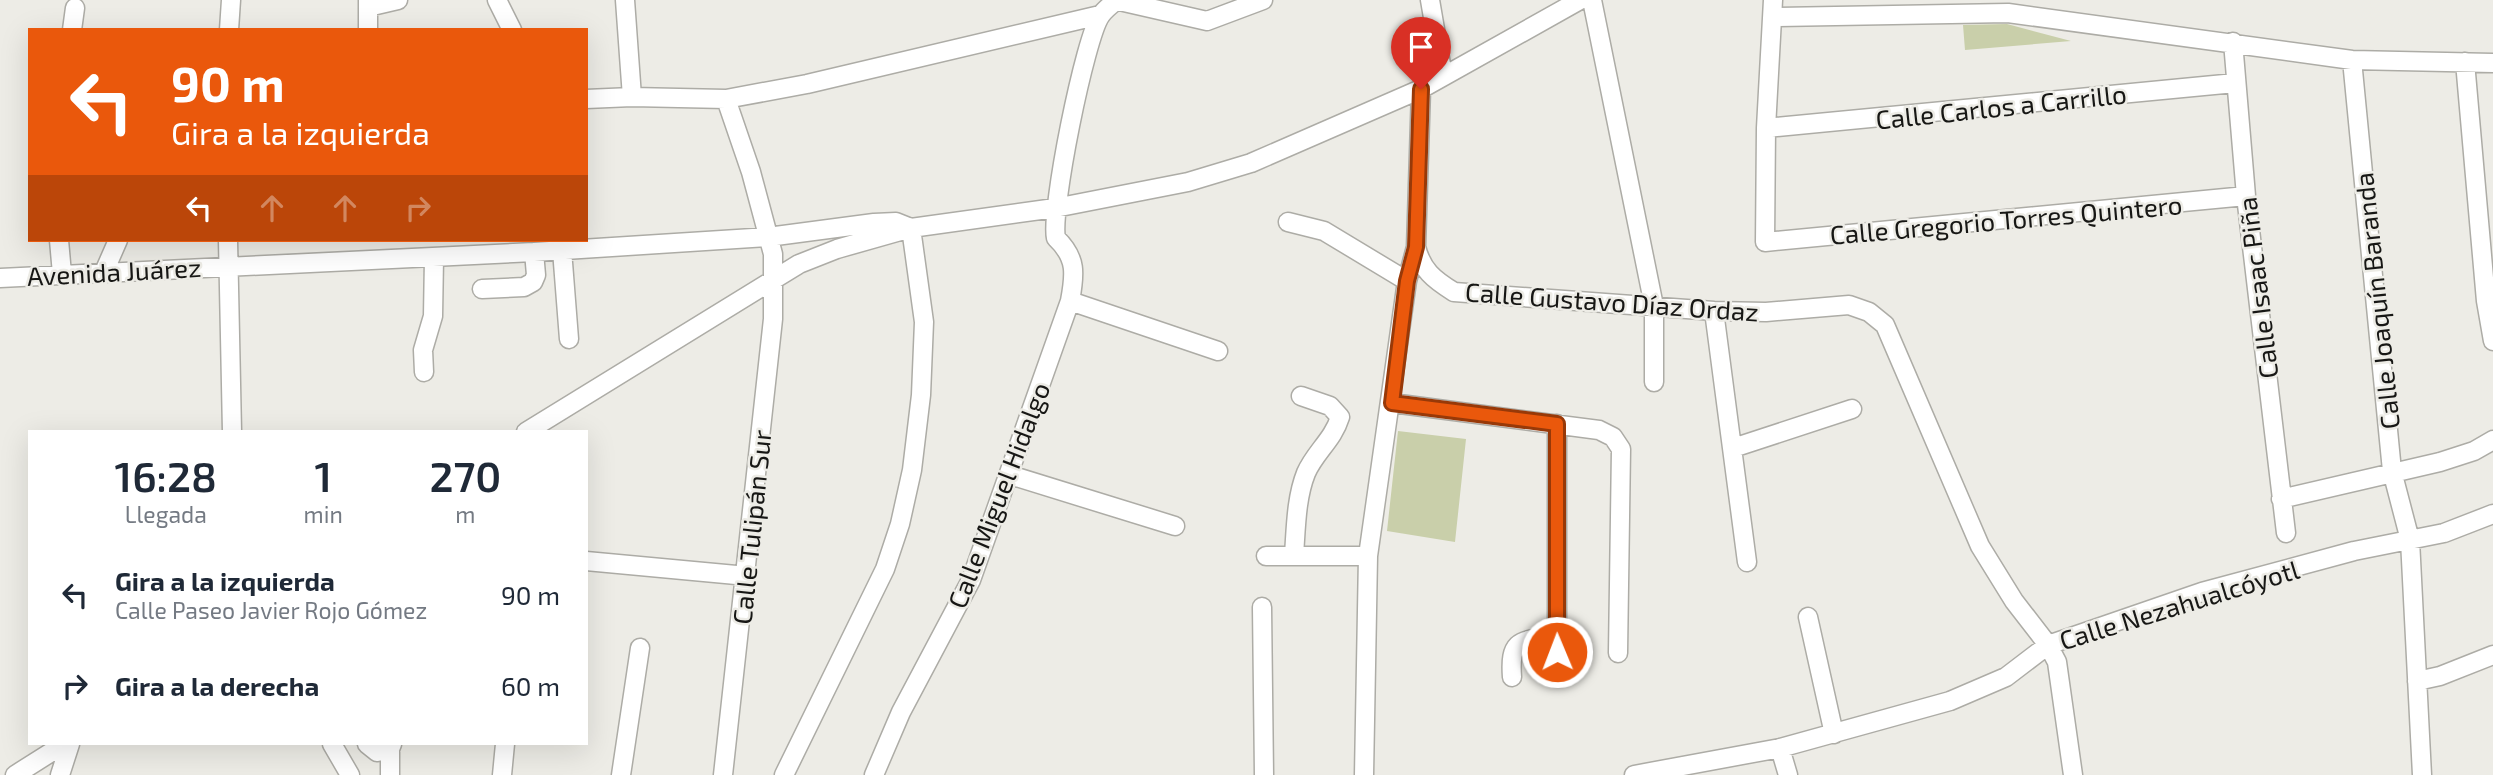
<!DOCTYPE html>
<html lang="es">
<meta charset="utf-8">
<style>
body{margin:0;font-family:"Exo 2",sans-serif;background:#f2f2f3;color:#1f2937;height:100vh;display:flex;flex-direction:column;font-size:26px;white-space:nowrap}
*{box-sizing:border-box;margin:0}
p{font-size:23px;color:#747a83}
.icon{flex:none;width:38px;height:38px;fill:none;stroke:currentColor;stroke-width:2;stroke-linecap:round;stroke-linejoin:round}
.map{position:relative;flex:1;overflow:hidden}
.drawer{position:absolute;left:28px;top:430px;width:560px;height:315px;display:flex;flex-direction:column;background:#fff;border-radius:0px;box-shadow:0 7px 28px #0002}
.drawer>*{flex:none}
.top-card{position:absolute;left:28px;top:28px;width:560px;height:214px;border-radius:0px;box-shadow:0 7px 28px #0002;background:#ea580c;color:#fff;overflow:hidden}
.pin{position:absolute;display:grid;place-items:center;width:60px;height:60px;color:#fff;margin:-72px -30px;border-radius:50% 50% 50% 0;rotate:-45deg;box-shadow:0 0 7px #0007}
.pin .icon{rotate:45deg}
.me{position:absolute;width:77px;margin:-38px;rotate:359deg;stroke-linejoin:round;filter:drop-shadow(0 0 5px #0008)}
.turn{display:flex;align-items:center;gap:24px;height:147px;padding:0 28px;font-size:32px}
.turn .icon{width:91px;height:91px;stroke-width:2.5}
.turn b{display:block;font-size:49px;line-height:60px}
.lanes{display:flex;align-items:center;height:66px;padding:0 28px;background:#0003;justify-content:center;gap:35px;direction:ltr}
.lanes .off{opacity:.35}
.eta{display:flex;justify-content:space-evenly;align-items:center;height:119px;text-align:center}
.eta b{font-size:42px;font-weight:600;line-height:49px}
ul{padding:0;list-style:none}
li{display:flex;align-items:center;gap:21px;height:91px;padding:0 28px}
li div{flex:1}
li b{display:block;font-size:26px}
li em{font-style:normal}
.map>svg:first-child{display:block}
</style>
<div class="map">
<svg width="2493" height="775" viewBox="0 0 2493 775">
<rect width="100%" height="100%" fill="#edece6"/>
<path fill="#c9cfaa" d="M2007 24 2071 41 1965 50 1963 25Z
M1398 431 1466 439 1455 542 1387 531Z"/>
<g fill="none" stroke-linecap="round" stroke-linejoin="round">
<g stroke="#adaca6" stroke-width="21">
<path id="minor" d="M368 0V30
M497 0 512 30
M625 0 632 97
M1115 0 1207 21 1263 0
M1430 0 1443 76
M1592 0 1654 306V382
M1773 0 1766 128 1765 242 2246 196
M368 7 398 0
M1774 17 2008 13 2352 60 2493 63
M72 30 75 8
M229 30 231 0
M2233 42 2246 196 2286 533
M2352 60 2392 471 2410 540 2422 775
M2465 62 2486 301 2493 341
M586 99 632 97 726 99 807 84 1100 15
M1766 128 2235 83
M1288 222 1324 231 1407 281
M59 240 62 274
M228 240 232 432
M1416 247C1422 270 1433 279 1454 292L1714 311 1766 312 1849 305 1869 312 1885 325 1980 546 2014 601 2048 645 2057 662 2073 775
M562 250 569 339
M104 272 118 240
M0 278 534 252 768 237 874 223 896 222 911 228 924 322 921 395 912 470 900 524 885 569 784 775
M482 289 524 287 533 282 536 275 534 252
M1070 301 1218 351
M1714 311 1747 562
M424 372 423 350 433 316 434 258
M1392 403 1599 430 1613 437 1621 449 1618 653
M1557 424V652
M526 432 799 264 837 249 911 228 1055 208 1188 182 1251 163 1421 89 1580 0
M1733 448 1852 409
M1010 475 1175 526
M2281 499 2440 462 2474 451 2493 440
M1294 555C1296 528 1296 498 1306 473 1315 452 1333 440 1340 417L1330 406 1301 396
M1266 556H1368
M586 561 747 576
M1262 607 1264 775
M1808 617 1834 734
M1512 677C1509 637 1522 641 1556 636
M2417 681 2440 676 2493 655
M332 744 350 775
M367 744 377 752 390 749 392 744
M1780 748 1788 775
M390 749V775
M15 775 64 744
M60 775 70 744
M502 775 505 744
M621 775 640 648
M723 775 773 319V254L751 172 726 99
M874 775 901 712 971 580 1070 301C1075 274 1077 258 1056 238 1050 212 1085 36 1101 15 1105 9 1112 4 1117 0
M1364 775 1368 556 1407 281 1416 247 1421 89
M1634 775 1780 748 1950 701 2006 677 2048 645 2202 592 2354 551 2444 533 2493 514"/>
</g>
<use href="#minor" stroke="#fff" stroke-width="18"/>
</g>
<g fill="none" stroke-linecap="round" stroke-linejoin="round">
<g stroke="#983908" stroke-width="18">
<path id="route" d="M1421 89 1416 247 1407 281 1392 403 1557 424V652"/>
</g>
<use href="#route" stroke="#ea580c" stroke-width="12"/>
</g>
<g text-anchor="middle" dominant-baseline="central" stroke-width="5" stroke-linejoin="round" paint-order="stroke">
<g font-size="26" fill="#171715" stroke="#edece6">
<text transform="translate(2001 106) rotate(-6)">Calle Carlos a Carrillo</text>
<text transform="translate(2006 219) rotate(-5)">Calle Gregorio Torres Quintero</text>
<text transform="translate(114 271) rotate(-3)">Avenida Juárez</text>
<text transform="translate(2257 288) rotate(-97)">Calle Isaac Piña</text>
<text transform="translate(1612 301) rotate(4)">Calle Gustavo Díaz Ordaz</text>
<text transform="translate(2376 301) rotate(-96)">Calle Joaquín Baranda</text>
<text transform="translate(998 495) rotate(-69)">Calle Miguel Hidalgo</text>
<text transform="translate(751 527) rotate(-84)">Calle Tulipán Sur</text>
<text transform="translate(2179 604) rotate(-17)">Calle Nezahualcóyotl</text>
</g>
</g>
</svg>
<div class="pin" style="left:1421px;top:89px;background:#d93025"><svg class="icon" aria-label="arrive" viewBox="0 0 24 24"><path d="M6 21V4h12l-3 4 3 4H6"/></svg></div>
<svg class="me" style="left:1557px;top:652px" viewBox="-20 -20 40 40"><circle r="17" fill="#ea580c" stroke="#fff" stroke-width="3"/><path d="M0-11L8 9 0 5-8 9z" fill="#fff"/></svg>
<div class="top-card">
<div class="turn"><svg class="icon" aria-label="left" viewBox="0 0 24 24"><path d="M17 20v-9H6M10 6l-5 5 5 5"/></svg><div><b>90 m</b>Gira a la izquierda</div></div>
<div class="lanes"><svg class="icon" aria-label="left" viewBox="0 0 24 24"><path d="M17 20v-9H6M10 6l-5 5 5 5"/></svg><svg class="icon off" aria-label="ahead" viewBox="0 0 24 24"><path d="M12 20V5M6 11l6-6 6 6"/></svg><svg class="icon off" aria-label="ahead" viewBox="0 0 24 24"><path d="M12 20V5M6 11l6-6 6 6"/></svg><svg class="icon off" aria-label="right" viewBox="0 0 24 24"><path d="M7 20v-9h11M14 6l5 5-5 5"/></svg></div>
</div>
<section class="drawer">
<div class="eta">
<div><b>16:28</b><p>Llegada</p></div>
<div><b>1</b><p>min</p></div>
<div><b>270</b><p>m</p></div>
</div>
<ul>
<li><svg class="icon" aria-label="left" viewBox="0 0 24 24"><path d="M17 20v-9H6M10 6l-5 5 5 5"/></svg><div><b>Gira a la izquierda</b><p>Calle Paseo Javier Rojo Gómez</p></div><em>90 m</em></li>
<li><svg class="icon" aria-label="right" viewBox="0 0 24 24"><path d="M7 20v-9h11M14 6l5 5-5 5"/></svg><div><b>Gira a la derecha</b></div><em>60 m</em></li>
</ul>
</section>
</div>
